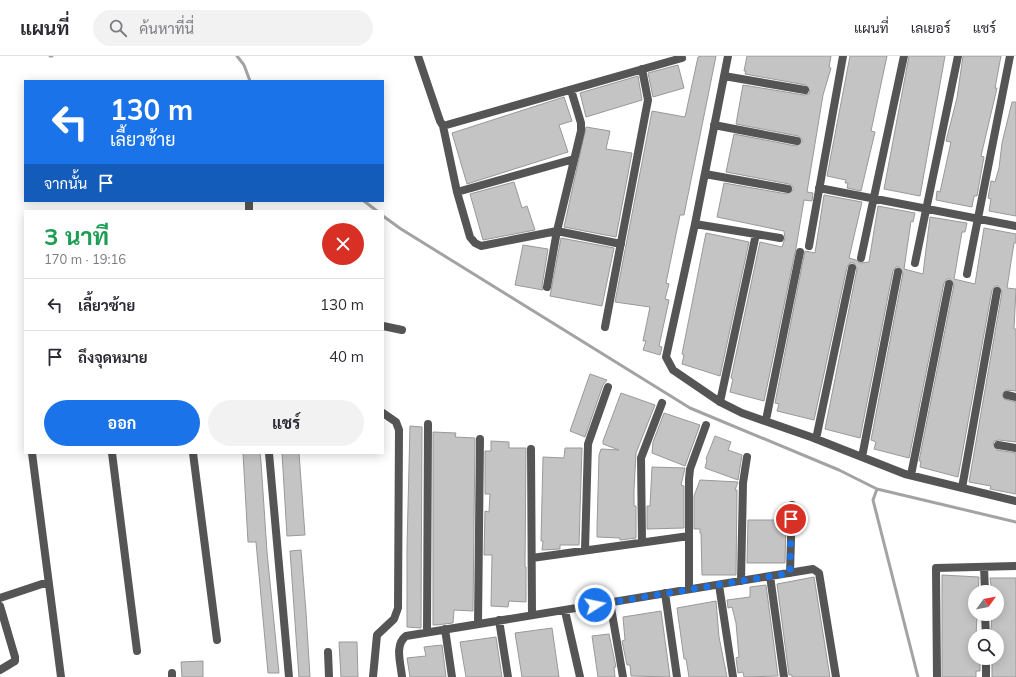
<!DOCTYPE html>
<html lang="th">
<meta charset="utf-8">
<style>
body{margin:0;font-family:Mulish,Sarabun,sans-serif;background:#f2f2f3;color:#2b2b33;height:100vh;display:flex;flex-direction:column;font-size:15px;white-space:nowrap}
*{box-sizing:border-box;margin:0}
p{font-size:13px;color:#7c7c81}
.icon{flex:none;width:22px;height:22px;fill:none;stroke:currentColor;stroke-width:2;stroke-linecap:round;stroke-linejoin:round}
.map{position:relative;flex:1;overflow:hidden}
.panel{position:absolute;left:24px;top:154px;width:360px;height:244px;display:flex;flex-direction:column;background:#fff;border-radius:0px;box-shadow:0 2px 10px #0003}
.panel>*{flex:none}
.hud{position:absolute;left:24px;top:24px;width:360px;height:122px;border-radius:0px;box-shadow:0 2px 10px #0003;background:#1a73e8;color:#fff;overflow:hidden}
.needle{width:26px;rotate:57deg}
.fabs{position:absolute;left:968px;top:529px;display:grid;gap:8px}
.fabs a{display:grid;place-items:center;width:36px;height:36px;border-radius:50%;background:#fff;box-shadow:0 2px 10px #0003;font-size:20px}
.pin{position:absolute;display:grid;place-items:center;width:34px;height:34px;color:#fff;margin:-17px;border:2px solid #fff;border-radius:50%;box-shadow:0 1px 4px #0007}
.me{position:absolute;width:44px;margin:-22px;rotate:80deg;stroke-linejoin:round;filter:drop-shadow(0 0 3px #0008)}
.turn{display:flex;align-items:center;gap:14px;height:84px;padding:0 20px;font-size:18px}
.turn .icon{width:52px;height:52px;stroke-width:2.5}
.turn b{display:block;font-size:28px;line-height:34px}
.then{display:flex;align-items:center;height:38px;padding:0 20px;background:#0003;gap:8px;font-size:15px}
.round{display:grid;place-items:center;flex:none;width:42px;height:42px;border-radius:21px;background:#f2f2f3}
.summary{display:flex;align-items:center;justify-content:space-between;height:68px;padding:0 20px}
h1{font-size:24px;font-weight:700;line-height:30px;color:#1e9e55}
.cta{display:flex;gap:8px;margin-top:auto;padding:8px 20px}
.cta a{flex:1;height:46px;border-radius:24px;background:#1a73e8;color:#fff;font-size:16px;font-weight:700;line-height:46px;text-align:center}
.cta a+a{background:#f2f2f3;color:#2b2b33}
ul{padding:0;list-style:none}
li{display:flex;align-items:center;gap:12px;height:52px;padding:0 20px;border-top:1px solid #e1e1e2}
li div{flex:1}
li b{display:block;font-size:15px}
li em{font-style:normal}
header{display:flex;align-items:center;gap:24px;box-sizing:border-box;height:56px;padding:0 20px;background:#fff;border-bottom:1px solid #e1e1e2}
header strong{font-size:19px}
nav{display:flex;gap:22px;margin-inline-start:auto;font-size:14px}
.search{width:280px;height:36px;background:#f2f2f3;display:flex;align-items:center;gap:10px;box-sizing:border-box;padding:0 14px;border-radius:22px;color:#7c7c81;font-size:15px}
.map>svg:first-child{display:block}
</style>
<header>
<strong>แผนที่</strong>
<div class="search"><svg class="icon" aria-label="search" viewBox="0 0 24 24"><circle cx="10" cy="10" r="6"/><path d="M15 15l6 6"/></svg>ค้นหาที่นี่</div>
<nav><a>แผนที่</a><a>เลเยอร์</a><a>แชร์</a></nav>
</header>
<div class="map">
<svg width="1016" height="621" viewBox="0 0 1016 621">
<rect width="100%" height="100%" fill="#fff"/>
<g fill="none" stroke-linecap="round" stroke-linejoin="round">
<path stroke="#a3a3a3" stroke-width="3" d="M50 0H52
M237 0 244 9 250 25
M364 145 377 155
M383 160 401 173 690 352 839 414 877 433 1016 466
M877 433 873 444 918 621"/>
</g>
<path fill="#c4c4c4" stroke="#999" d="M702 0H716L686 149 684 159H680L666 227 669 228 665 243 669 244 659 290 662 291 660 299 643 294 646 285H643L650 251 615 246 652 55 685 61 698 1Z
M747 0H831L829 11 831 12 823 39 807 136 813 137 812 145 804 144 796 192 764 345 730 336 733 323 731 322 760 186 782 191 785 182 784 175 717 161 724 127 787 138 793 134V131L789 128 726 116 734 78 796 90 802 86V83L798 80 736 68 743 29 804 39 809 38 810 35 806 29 745 18 746 15H744Z
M850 0H887L871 75 875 76 861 135 847 132 848 127H845L846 124 827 120Z
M909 0H945L920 140 884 133Z
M963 0H1001L995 32H997L981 100 984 101 980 123 977 140H974L972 151 936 144 937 135 940 136 951 86 946 85 957 42Z
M678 9 684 32 653 41 648 17Z
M638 20 642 44 586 61 580 37Z
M564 41 572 65 559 69 568 96 467 128 452 77Z
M1012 46H1016V160L989 155 991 143 988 142 991 125 995 126 999 112 1002 87Z
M586 71 610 75 606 93 632 97 616 181 564 171Z
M514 126 522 152 527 150 535 174 483 184 470 138Z
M824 139 862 146 849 202 856 204 860 207 869 206 878 150 915 157 913 166 911 165 904 213 923 218 930 161 967 167 965 176H962L954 223 975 228 984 172 1016 178V187H1014L1007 232 1016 233 1014 273H1016V335L1006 334 1002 338 1004 343 1016 346V386L999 384 994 385 993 388 997 394 1016 397V438L990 433 991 430 969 426 1002 236 998 230H995L992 234 958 421 920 411 921 405H919L954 229 950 223H947L944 227 909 402 874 393 876 386 871 384 903 217 899 211H896L893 215 860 382 825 373 857 213 854 207H850L847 211 814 364 777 355 779 348 775 347 805 195 815 197Z
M706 177 749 186 720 320 682 308 684 299 682 298Z
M561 182 614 192 602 250 550 240Z
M523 189 548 193 542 230 543 234 515 229Z
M590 318 607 324 603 329 585 381 570 375Z
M621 337 655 349 636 397 634 434V450H636V482L620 484V482L597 481V472L599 399 601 393 619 394 603 388V385Z
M664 357 700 369 685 410 652 397 653 386Z
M410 370 422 371 421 572 407 571V491Z
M433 376 456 377 455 381 475 382 473 555 454 554 453 567 436 569H433Z
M715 380 731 386 728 394 742 399 738 424 705 412 707 404 706 403Z
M491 385 509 386V392H526L525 511H526V546L509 545 508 551 491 550 492 499H484L485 455 489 456 490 438H485V395H491Z
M565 392H582L579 489H560V493L542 494 543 485H541L543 401 564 402Z
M243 397H260L261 406 267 496 279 617H268L256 486H248Z
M282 397H299L305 479 287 480Z
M652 411 685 412 681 429 684 430V472L647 473V450H650Z
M700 424 738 426 735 434H737L736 519H702L701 477H700V473H694V440Z
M748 464H786L785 507H747Z
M301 494 306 556 310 621H299L296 580 290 495Z
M942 519 979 521 978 536H975V558H977L975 602H980V615H976V621H942Z
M814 521 830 621H792V619H789L777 528Z
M990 522H1016V621H992V602H997V580H991V574L992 558H997V536H992Z
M766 529 778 620 744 621 743 616 738 617 736 602 739 601 736 567 732 551 728 552 727 544 750 541V531Z
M716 545 719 581 727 621H689L686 603H684L677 552Z
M661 555 670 621 631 620 630 609H627L622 585 625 584 623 561Z
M552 572 559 621H522L515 577Z
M609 578 616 611H614L615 621H598L592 580Z
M496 581 502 621H466L460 586Z
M339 586H357L358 621H341Z
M442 589 446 621H410L407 602 426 600 424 591Z
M203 605V621H182L181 606Z"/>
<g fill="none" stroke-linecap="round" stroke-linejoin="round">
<path stroke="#555" stroke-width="8" d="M418 0 440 65 443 70 682 2
M728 0 695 168 666 301 673 314 720 346 742 357 811 381 905 418 1016 445
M724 20 805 34
M714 69 797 85
M443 70 457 136 470 181 475 187 481 190 557 175 621 188
M705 118 788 133
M819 132 1016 170
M457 136 574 103
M249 155V145
M695 168 780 182
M809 190 843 0
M861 202 904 0
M915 207 958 0
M967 218 1010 0
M547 231 557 175 581 75V67L571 34
M383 270 402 274
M605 271 648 44 642 13
M1007 339 1016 341
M720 346 756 178
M766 364 800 196
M816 383 852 212
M998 389 1016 392
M531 393 532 559
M32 397 61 621
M112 397 137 595
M193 397 217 584
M269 397 289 621
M862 401 898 216
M911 419 949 228
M962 432 997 235
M642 486 641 402 662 347
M585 494 588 388 608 331
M532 502 689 480
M984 511 985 536
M790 517 792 449
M770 520 784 621
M741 525 743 427 747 401
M719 529 733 621
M689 533V423L690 413 706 369
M665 537 677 621
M0 542 48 526
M610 546 623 621
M0 550 15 601V605L0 614
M565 555 580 621
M985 558 986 580
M499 564 508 621
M478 568 480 383
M445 573 452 621
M427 576 428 368
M328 596 329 621
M986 602V621
M172 617V621
M373 621 377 579 394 563 398 552 399 374 396 366 383 357
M402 621C401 608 394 589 406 580L813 513 819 517 836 621
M937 621 936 512 1016 510"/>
</g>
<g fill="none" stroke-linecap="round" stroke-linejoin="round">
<path stroke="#1a73e8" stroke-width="7" stroke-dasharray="0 12.6" d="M595 549 790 517 791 463"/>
</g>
</svg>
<div class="fabs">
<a><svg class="needle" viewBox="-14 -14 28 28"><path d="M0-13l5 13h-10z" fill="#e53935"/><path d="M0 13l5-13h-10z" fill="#7c7c81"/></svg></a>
<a><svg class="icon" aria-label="search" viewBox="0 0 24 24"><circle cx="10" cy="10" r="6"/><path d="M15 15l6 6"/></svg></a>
</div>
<div class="pin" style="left:791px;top:463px;background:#d93025"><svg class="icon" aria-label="arrive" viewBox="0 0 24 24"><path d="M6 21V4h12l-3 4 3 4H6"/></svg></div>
<svg class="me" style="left:595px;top:549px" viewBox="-20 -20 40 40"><circle r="17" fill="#1a73e8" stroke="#fff" stroke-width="3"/><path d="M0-11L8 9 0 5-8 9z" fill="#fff"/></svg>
<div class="hud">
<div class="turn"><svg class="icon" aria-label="left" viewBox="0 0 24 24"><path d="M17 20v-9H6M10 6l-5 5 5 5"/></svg><div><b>130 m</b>เลี้ยวซ้าย</div></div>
<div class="then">จากนั้น<svg class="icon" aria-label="arrive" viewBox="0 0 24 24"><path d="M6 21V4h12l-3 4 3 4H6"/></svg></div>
</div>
<section class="panel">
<div class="summary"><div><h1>3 นาที</h1><p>170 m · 19:16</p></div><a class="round" style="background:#d93025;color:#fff"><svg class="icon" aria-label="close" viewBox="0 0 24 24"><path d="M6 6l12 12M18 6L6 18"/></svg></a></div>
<ul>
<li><svg class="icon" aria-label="left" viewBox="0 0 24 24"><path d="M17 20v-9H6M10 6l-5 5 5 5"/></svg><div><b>เลี้ยวซ้าย</b></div><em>130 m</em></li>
<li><svg class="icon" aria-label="arrive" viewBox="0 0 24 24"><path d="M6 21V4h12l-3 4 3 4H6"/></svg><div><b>ถึงจุดหมาย</b></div><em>40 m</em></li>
</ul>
<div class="cta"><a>ออก</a><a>แชร์</a></div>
</section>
</div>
